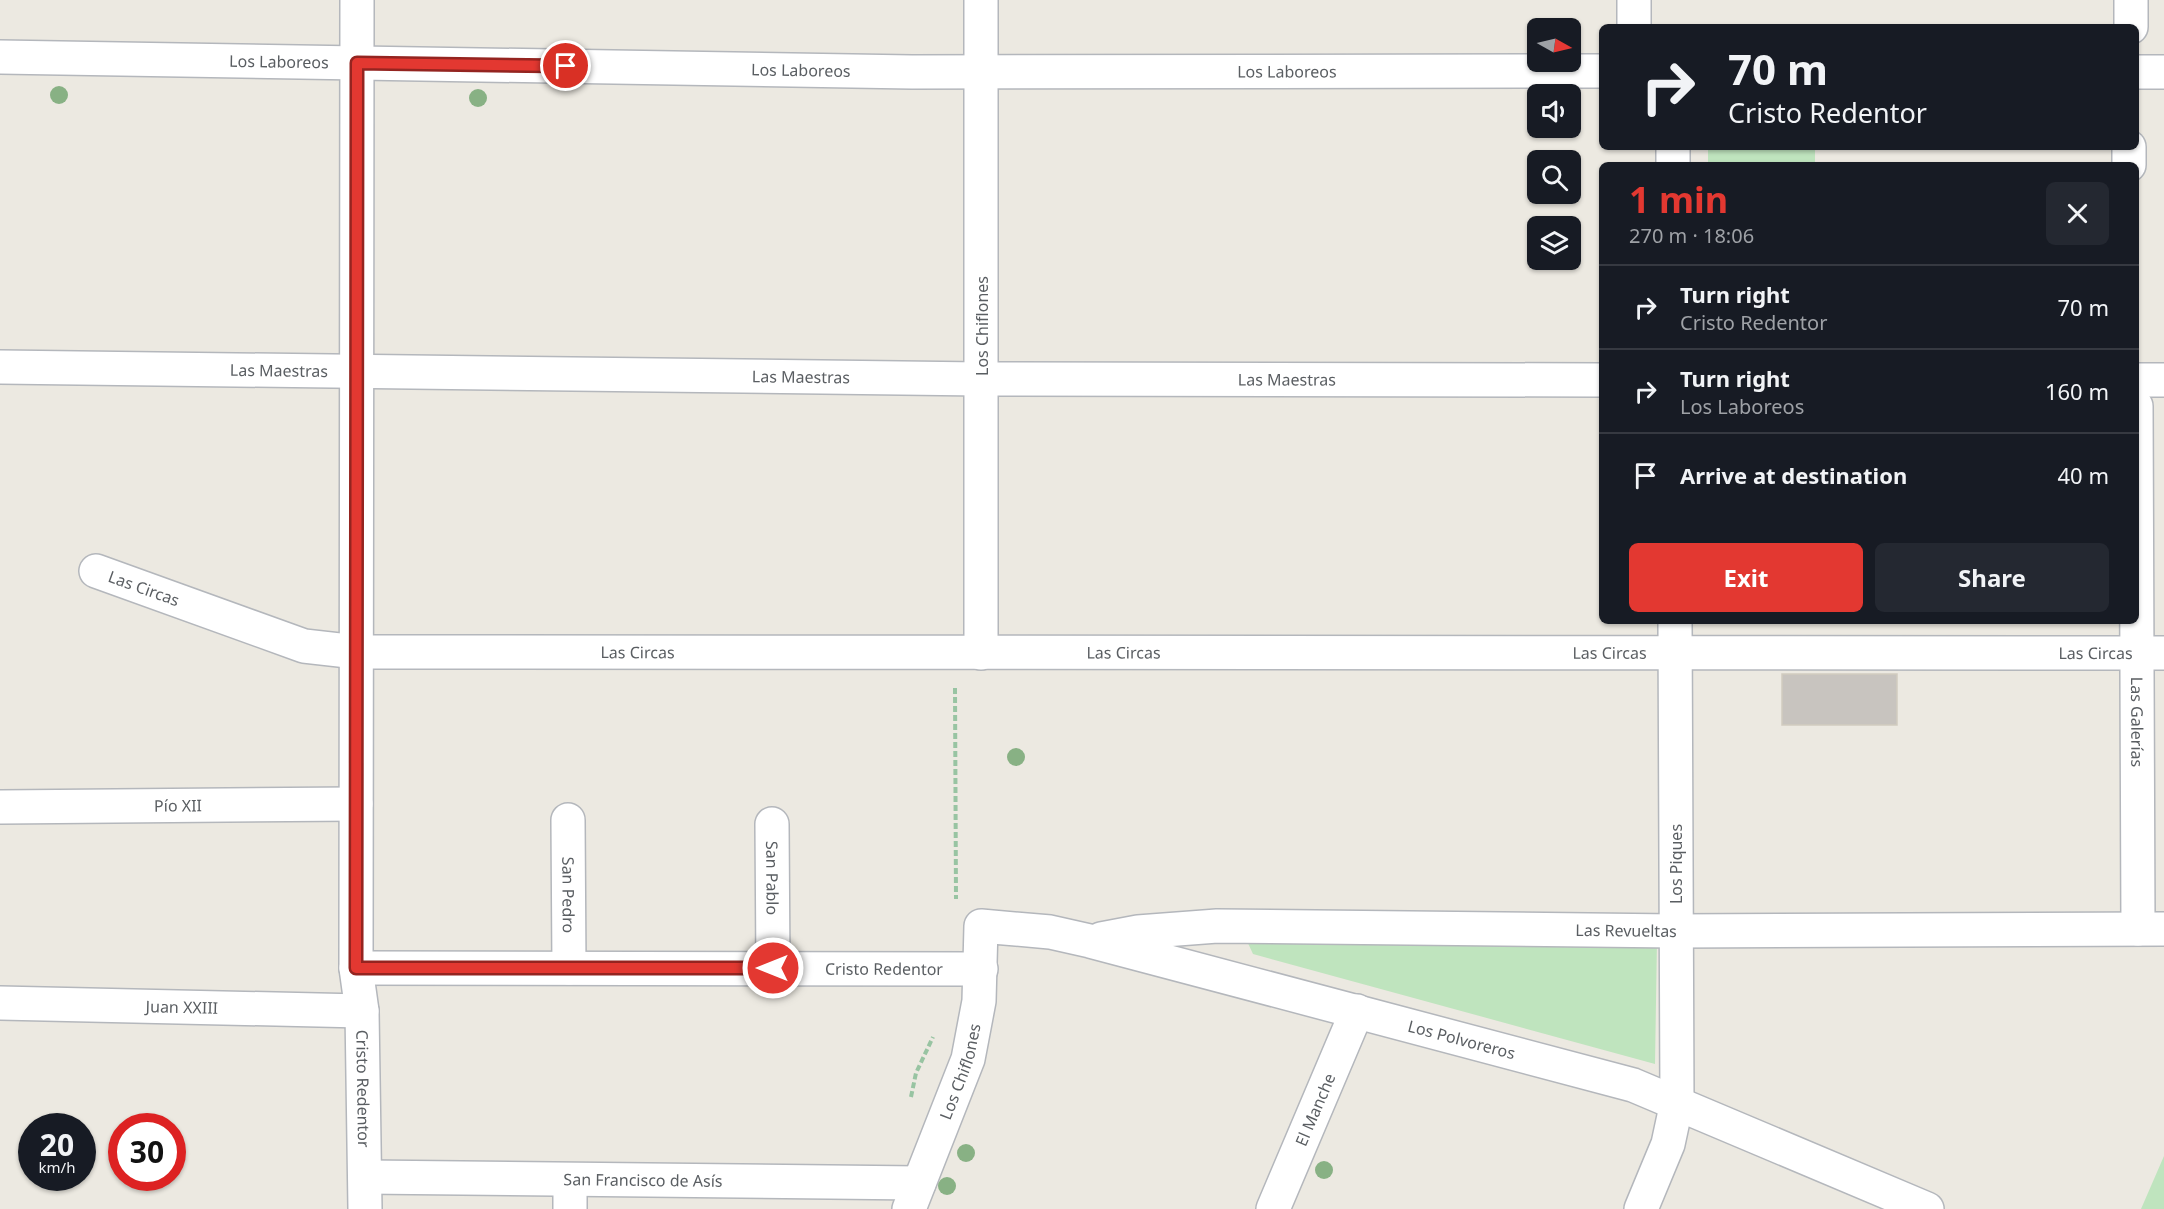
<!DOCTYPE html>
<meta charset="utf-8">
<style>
body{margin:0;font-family:"Noto Sans",sans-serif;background:#242831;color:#f1f3f6;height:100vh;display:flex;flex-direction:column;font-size:22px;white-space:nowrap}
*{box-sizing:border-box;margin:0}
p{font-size:20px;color:#9ea1a6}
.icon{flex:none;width:33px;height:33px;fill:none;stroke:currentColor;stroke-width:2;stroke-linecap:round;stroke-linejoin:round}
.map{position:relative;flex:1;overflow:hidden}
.drawer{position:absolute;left:1599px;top:162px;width:540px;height:462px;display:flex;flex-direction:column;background:#171b24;border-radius:9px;box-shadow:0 2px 4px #0004}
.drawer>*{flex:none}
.guide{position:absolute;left:1599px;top:24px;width:540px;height:126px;border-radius:9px;box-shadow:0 2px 4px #0004;background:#171b24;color:#f1f3f6;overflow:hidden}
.needle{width:39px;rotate:98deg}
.fabs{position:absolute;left:1527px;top:18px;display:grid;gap:12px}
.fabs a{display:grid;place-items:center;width:54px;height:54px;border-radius:9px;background:#171b24;box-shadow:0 2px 4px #0004;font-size:30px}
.speed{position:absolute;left:18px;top:1113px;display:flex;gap:12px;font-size:30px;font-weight:700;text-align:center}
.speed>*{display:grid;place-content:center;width:78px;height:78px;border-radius:50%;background:#171b24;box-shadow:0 2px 4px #0004;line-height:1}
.speed small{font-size:15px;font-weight:400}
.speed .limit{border:9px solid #d22;background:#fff;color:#111}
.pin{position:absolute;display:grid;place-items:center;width:51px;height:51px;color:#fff;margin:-26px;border:3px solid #fff;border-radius:50%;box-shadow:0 2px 6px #0007}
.me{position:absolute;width:66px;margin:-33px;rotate:270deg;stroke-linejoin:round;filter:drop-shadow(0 0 4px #0008)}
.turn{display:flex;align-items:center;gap:21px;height:126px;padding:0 30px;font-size:27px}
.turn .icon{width:78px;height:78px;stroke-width:2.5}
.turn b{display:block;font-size:42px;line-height:51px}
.round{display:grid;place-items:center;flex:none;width:63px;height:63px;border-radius:9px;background:#242831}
.head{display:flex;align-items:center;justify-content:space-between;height:102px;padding:0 30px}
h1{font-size:36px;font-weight:700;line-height:45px;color:#e33831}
.primary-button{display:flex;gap:12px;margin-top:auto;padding:12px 30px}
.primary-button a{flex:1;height:69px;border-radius:9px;background:#e33831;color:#fff;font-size:24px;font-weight:700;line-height:69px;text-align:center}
.primary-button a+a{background:#242831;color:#f1f3f6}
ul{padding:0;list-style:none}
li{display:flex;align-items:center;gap:18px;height:84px;padding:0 30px;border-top:2px solid #363941}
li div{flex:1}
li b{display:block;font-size:22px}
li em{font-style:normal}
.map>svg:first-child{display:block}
</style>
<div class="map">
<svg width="2164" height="1209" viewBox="0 0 2164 1209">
<rect width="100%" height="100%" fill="#ece9e1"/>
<path fill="#bfe4be" d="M1708 147H1815V165H1708Z
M1657 940 1655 1064 1253 954 1247 941Z
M2164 1156V1209H2141Z"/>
<path fill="#c8c4bf" stroke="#d1cbc0" stroke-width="1.5" d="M1782 674H1897V725H1782Z"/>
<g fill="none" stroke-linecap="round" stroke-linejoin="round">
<g stroke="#b4b7bc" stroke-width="36">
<g id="minor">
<path id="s1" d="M357 0 356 968 362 1011 365 1209"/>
<path d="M1634 27V0"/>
<path d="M2131 27V0"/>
<path id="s2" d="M0 57 912 72 1602 71"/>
<path d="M2136 72H2164"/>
<path d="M1673 147V165"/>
<path d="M2129 165V147"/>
<path id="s3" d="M0 367 981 379 1602 380"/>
<path d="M2136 380H2164"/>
<path id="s4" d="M2136 406 2138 929"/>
<path id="s5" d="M96 571 304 646 357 652 2164 653"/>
<path d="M981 653V0"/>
<path id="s6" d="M1 807 356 804"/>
<path id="s7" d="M568 820 569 968"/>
<path id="s8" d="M772 824 773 968"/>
<path id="s9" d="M1101 939 1138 932 1217 926 1676 931 2164 929"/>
<path id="s10" d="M356 968 981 969"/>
<path id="s11" d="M0 1003 362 1011"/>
<path id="s12" d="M365 1177 919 1183"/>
<path d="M570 1180V1209"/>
<path id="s13" d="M909 1209 968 1059 979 1001 981 926 1050 932 1090 941 1633 1085 1927 1209"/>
<path id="s14" d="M1273 1209 1357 1011"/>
<path d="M1641 1209 1668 1144 1677 1102 1675 621"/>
</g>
</g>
<path stroke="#98c4a2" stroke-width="4" stroke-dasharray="6 3" stroke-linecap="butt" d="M955 688 956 899
M911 1097 916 1073 933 1037"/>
<use href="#minor" stroke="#fff" stroke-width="33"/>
</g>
<g fill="#88b184">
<circle cx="59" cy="95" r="9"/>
<circle cx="478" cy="98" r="9"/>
<circle cx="1016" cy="757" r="9"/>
<circle cx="966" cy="1153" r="9"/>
<circle cx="1324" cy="1170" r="9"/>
<circle cx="947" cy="1186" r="9"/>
</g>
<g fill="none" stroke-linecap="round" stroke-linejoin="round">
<g stroke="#942420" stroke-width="15">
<path id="route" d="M566 66 357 63 356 968H773"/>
</g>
<use href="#route" stroke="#e33831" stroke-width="10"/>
</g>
<g text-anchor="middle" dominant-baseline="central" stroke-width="5" stroke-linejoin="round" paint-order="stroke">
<g font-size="16" fill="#5a5e62" stroke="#fff">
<text stroke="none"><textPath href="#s2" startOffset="279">Los Laboreos</textPath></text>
<text stroke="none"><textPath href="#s2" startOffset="801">Los Laboreos</textPath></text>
<text stroke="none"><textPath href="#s2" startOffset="1287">Los Laboreos</textPath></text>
<text transform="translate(982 326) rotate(-90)">Los Chiflones</text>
<text stroke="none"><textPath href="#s3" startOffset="279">Las Maestras</textPath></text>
<text stroke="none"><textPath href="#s3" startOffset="801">Las Maestras</textPath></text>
<text stroke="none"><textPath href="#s3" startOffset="1287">Las Maestras</textPath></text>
<text stroke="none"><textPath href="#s5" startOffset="51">Las Circas</textPath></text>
<text stroke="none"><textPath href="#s5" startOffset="555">Las Circas</textPath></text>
<text stroke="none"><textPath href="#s5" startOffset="1041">Las Circas</textPath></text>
<text stroke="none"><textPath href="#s5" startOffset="1527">Las Circas</textPath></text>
<text stroke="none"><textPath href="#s5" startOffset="2013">Las Circas</textPath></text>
<text stroke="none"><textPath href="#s4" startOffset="316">Las Galerías</textPath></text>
<text stroke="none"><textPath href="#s6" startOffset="177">Pío XII</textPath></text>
<text transform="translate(1676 864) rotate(-90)">Los Piques</text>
<text stroke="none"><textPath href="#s8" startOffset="54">San Pablo</textPath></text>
<text stroke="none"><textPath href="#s7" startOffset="75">San Pedro</textPath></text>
<text stroke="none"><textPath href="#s9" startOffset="526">Las Revueltas</textPath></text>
<text stroke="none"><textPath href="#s10" startOffset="528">Cristo Redentor</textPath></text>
<text stroke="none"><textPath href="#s11" startOffset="182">Juan XXIII</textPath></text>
<text stroke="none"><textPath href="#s13" startOffset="790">Los Polvoreros</textPath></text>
<text stroke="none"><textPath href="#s13" startOffset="147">Los Chiflones</textPath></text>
<text stroke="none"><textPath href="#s1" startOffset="1089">Cristo Redentor</textPath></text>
<text stroke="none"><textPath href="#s14" startOffset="108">El Manche</textPath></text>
<text stroke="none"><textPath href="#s12" startOffset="278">San Francisco de Asís</textPath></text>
</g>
</g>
</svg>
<div class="fabs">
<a><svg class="needle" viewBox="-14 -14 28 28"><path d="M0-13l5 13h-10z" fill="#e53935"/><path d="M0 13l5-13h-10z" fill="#9ea1a6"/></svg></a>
<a><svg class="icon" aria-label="sound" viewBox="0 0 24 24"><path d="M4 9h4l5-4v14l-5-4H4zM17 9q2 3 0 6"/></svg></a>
<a><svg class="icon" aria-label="search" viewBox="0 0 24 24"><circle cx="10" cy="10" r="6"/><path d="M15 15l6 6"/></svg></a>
<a><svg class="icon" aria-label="layers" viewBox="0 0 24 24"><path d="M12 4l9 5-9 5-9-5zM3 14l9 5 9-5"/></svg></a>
</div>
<div class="speed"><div>20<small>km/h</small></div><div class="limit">30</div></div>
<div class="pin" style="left:566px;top:66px;background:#d93025"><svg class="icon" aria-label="arrive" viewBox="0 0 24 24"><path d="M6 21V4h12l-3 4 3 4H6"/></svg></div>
<svg class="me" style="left:773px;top:968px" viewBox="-20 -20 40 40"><circle r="17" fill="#e33831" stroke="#fff" stroke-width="3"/><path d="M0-11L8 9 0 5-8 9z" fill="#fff"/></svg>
<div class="guide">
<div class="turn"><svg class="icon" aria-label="right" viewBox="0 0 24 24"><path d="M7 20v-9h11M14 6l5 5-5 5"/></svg><div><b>70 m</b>Cristo Redentor</div></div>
</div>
<section class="drawer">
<div class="head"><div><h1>1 min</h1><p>270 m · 18:06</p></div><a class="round"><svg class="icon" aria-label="close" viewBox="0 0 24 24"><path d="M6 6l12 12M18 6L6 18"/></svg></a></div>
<ul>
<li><svg class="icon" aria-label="right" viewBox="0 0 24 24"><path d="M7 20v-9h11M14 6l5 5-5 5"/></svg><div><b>Turn right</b><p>Cristo Redentor</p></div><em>70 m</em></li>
<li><svg class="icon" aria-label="right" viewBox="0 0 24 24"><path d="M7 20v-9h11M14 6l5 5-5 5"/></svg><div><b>Turn right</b><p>Los Laboreos</p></div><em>160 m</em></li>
<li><svg class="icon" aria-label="arrive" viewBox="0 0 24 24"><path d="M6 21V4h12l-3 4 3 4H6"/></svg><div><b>Arrive at destination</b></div><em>40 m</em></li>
</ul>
<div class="primary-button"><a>Exit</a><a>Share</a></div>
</section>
</div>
